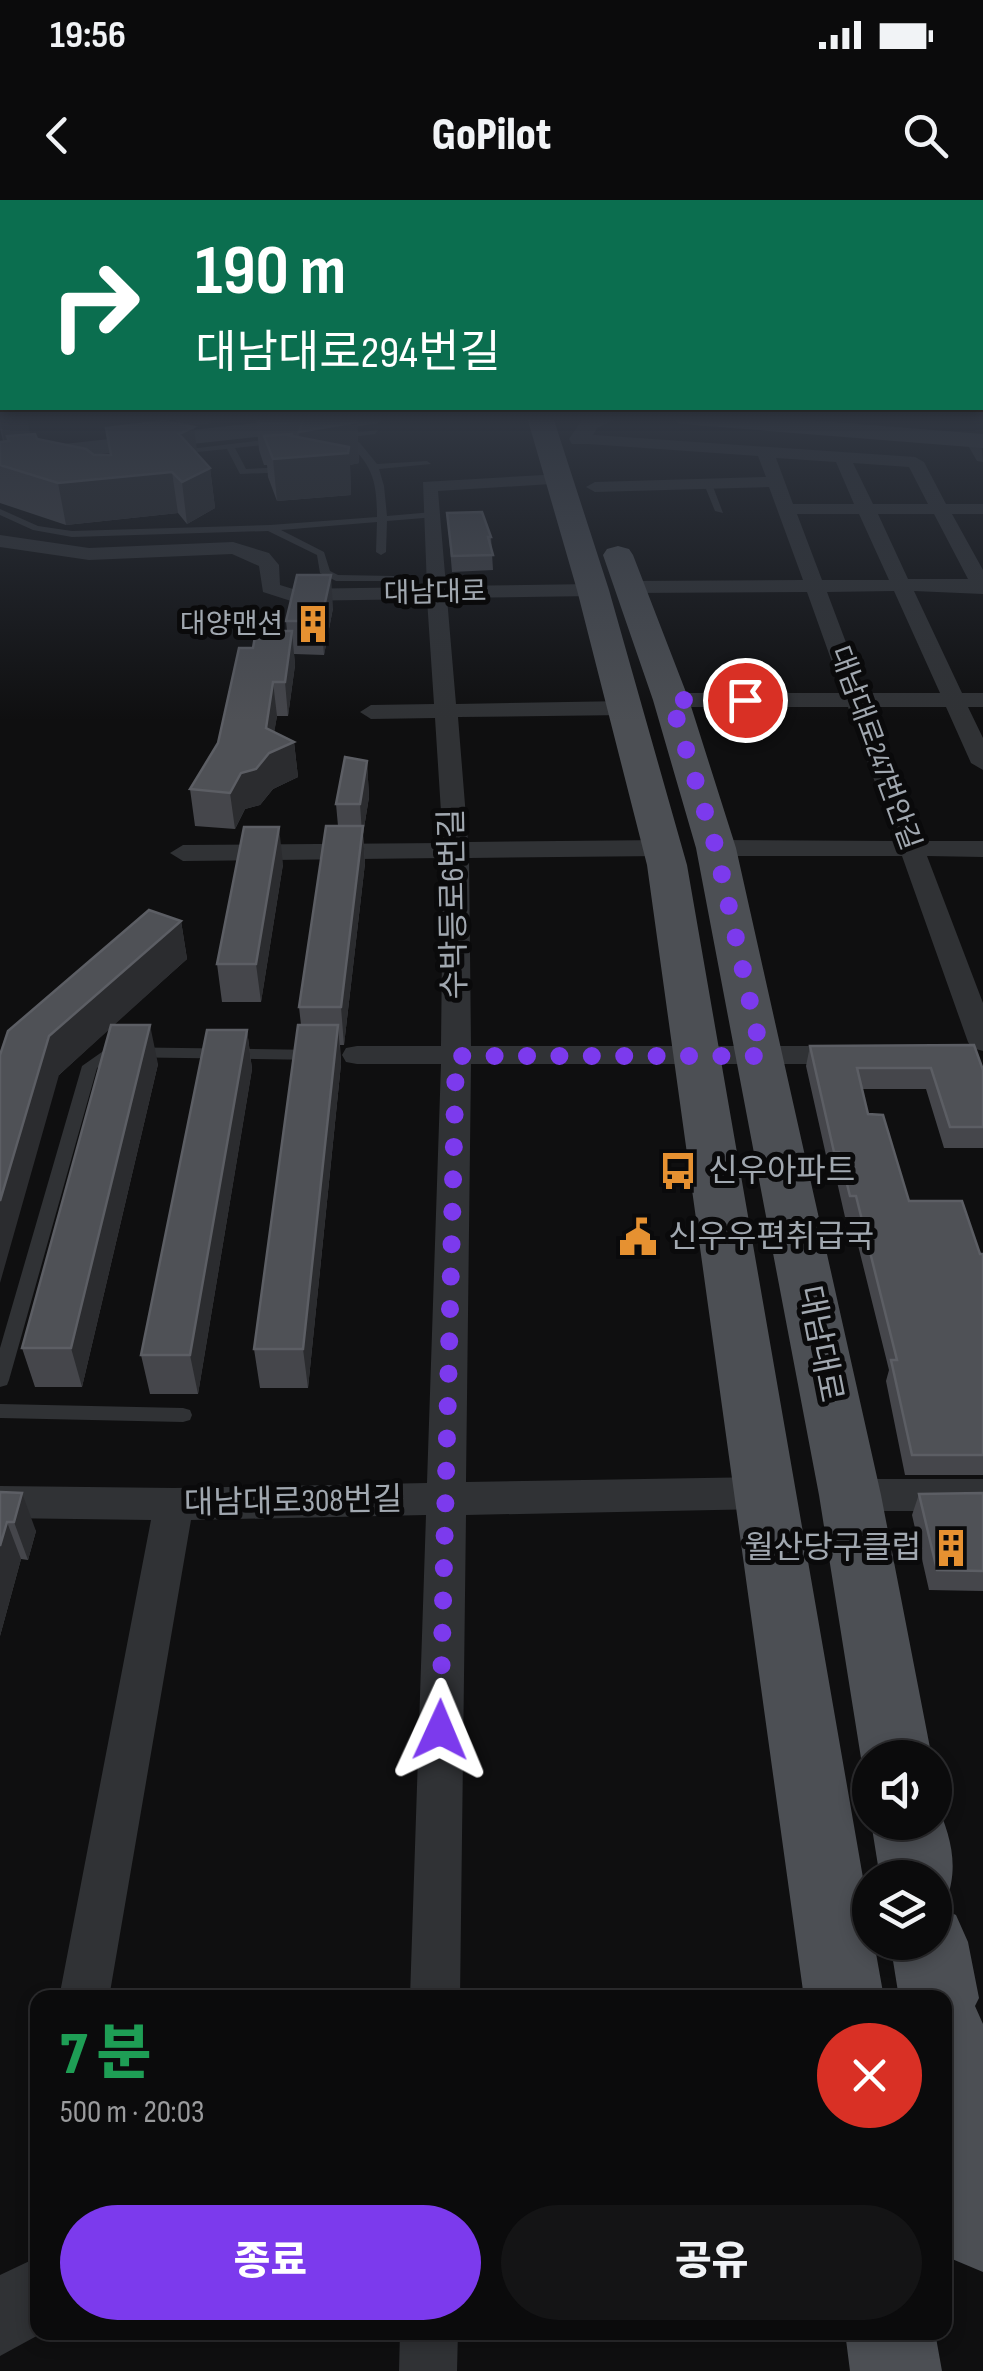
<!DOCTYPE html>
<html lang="ko">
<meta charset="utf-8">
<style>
body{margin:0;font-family:"Sofia Sans Condensed","Noto Sans KR",sans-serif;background:#141415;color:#f1f3f6;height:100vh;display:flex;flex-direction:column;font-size:38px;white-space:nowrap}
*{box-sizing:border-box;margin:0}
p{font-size:32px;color:#9a9b9d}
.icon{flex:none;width:55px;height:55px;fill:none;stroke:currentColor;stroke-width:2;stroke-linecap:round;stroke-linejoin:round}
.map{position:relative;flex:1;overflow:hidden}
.sheet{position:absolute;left:30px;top:1790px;width:922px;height:350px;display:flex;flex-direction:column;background:#0b0b0c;border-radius:20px;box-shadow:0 5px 15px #0003,0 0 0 2px #2b2b2d}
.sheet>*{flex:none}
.guide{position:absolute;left:0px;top:0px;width:985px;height:210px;box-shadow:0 5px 15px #0003,0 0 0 2px #2b2b2d;background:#0b6e4f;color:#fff;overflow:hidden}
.tools{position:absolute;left:852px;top:1540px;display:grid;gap:20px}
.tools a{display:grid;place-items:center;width:100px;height:100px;border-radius:50%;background:#0b0b0c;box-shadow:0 5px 15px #0003,0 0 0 2px #2b2b2d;font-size:50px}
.pin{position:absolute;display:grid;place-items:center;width:85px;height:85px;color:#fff;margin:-42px;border:5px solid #fff;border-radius:50%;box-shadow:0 2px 10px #0007}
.me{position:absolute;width:110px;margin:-55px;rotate:1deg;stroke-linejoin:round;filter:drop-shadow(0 0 8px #0008)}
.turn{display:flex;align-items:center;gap:35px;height:210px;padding:0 30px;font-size:45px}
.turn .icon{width:130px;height:130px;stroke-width:2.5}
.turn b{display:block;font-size:70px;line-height:85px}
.round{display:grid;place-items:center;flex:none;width:105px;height:105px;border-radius:52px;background:#141415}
.summary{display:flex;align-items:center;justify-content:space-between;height:170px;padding:0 30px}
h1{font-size:60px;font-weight:800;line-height:75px;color:#1e9e55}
.button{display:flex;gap:20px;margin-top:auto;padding:20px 30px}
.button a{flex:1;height:115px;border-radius:60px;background:#7c3aed;color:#fff;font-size:40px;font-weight:800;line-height:115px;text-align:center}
.button a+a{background:#141415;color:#f1f3f6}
.status{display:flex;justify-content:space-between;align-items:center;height:70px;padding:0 50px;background:#0b0b0c;direction:ltr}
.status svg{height:28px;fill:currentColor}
header{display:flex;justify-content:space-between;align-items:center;height:130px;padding:0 30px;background:#0b0b0c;font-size:45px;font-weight:800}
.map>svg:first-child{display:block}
</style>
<div class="status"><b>19:56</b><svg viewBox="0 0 49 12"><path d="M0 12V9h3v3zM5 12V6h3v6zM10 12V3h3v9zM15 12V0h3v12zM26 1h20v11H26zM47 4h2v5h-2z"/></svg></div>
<header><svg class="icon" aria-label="back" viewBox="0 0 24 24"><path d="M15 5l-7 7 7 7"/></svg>GoPilot<svg class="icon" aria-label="search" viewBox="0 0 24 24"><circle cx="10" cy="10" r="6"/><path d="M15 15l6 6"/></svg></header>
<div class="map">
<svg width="983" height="2171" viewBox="0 0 983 2171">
<rect width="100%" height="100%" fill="#0f0f10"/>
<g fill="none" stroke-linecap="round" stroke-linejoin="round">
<path fill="#303235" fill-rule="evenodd" d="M378 230 375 234 351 237 360 243 377 264 427 261 431 264 379 269 384 286 387 316 433 312 436 313V317L387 321 386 352 381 355 376 352 377 322 281 330 324 352 330 371 338 375 394 376V380L391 381H336L320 373 317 355 268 331 72 337 33 330 0 315V309L38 326 72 331 270 325 377 317C377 275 370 261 338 235Z
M281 238 284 243 235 248 246 269 288 267 291 272 240 274 227 249 177 254 173 251Z
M708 281 712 284 723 313 715 311 704 284Z
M109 847 318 850 326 855 318 860 112 857 97 868 9 1180 7 1185 0 1187V1148L82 866Z
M0 1204 183 1208 190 1210 192 1215 190 1220 183 1222 0 1218Z"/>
<path fill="#303235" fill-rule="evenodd" d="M580 234 915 257 924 262 946 304H983V314H952L983 370V394L914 391 962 493H983V507H968L983 538V570L971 563 946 507H871L922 641H983V657L927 656 983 803V851L972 848 968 842 902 656H716L703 648 716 640 896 641 848 507H671L660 500 671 493H843L807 392 628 393 618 387 628 381 803 380 769 287 595 292 586 287 595 282 766 277 758 256 574 243V235ZM776 258 836 262 854 304H793ZM853 263 909 267 928 304H873ZM797 314H859L889 380H822ZM878 314H934L968 379H908ZM894 391 940 493H865L827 392Z
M967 236 981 240 983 262 977 261 965 240Z
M561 274 567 275V283L438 291 446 386 593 384 603 390 593 396 447 398 456 504 626 501 637 508 626 515 458 517 468 642 663 640 676 648 663 656 469 658 471 846H857L868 848 872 855 868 862 857 864H471L466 1282 766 1277 780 1282 786 1293 780 1304 766 1309 466 1315 460 1798H410L426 1315 191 1320 109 1798H59L151 1320 0 1318V1286L174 1288 427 1283 441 864H357L346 862 342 855 346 848 357 846H441L443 658 183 661 170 653 183 645 443 643 435 518 371 519 360 512 371 505 434 504 427 399 291 401 263 392 259 366 232 354 89 360 0 347V335L89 348 233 342 269 353 279 365 280 385 293 389 427 387 423 282Z
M850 1279H983V1311H850L836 1306 830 1295 836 1284Z
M400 2132H458L457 2171H399Z"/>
<path fill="#303235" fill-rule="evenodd" d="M589 217H620L597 228 588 244H572L569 239 582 220Z
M38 2057V2132H44L0 2156V2075Z"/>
<path fill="#3e4145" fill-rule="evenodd" d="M311 217H388L376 224 0 265V251Z
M669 217H771L983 234V248L681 224Z"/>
<path fill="#4c4f54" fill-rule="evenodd" d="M527 217H553L609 390 687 665 870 1718V1742H874L884 1798H804L647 665 577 390Z
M618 346 629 349 633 355 689 500 736 648 881 1295 932 1558H870V1577L861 1558 819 1295 696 648 653 500 603 355 607 349Z
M935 1600C951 1636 960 1667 945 1704L938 1707 956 1715 968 1742 979 1798 975 1806 983 1824V2072L952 2059 945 2041V1798H899L890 1742H935V1678H880L871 1622H935Z
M845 2132H935L942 2171H850Z"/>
</g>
<path fill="#45464b" d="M0 217 37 239 94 255H111L178 223 173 217H210L211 223 189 226 198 255 210 268 215 308 187 324 178 313 66 325 0 303V265L3 241 0 228Z
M256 217H352L357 222 359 263 350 265 351 295 277 301 268 277 267 265H264L259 250Z
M447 313 491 337 493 370 452 372Z
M333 408 324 455 294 454 295 465 288 516H277L274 532 294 542 298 577 273 589 260 605 245 609 235 629 195 626 190 589 287 431 286 421Z
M367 561 369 597 363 634 365 663 344 845H340L341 864 308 1188H260L254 1149 301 825 299 807 338 626 336 604Z
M283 664 261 802H222L217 764Z
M181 721 187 759 113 825 158 864 82 1187H35L22 1148 110 828 59 875 0 855Z
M247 830 252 869 198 1194H150L141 1155Z
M810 846 983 870V948H944L926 889H862L868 914 909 1001 980 1054H983V1275H905L886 1181 889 1170 851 1017H845L835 973H830L806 866Z
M0 1292 36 1331 28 1360 21 1359 0 1436Z
M983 1293V1391L929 1390 912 1315 919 1294Z"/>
<path fill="#2b2c2f" d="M27 217 32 244 5 247 0 218Z
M179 217H210L211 223 181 227Z
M357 222 359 263 350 265 351 295 277 301 273 259 287 235 293 234 295 257H301L299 232Z
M194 227 199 266 179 234Z
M210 268 215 308 187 324 182 282Z
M172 272 178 313 66 325 58 283Z
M331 375 333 408 324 455 321 421Z
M292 431 295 465 288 516 285 482Z
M273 482 277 516 271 552 294 542 298 577 273 589 260 605 245 609 235 629 230 593 266 528Z
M367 561 369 597 363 634 365 663 344 845 341 807 362 633 360 604Z
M279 627 283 664 261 802 256 764Z
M181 721 187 759 59 875 0 1083V1001L49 836Z
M150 825 158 864 82 1187 71 1148Z
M338 825 341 864 308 1188 303 1149Z
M247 830 252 869 198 1194 190 1155Z
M22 1293 36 1331 28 1360 14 1322Z
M7 1322 21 1359 0 1436V1346Z"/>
<path fill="#4f5156" stroke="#5c5e64" stroke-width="2.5" d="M258 217H352L357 222 299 232 303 222 260 224Z
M164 221 194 227 179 234 210 268 182 282 172 272 58 283 0 265V242L9 241 7 236 35 234 37 239 86 249 94 255H111L106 228Z
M293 234 287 235 349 247 348 253 273 259 264 236Z
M482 312 491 337H488L493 355 452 356 447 313Z
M297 375H331L321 421H286Z
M256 431H292L285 482H273L266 528 294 542 269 553 256 569 241 573 230 593 190 589 218 543 239 448H253Z
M345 557 367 561 360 604H336Z
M326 626H363L341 807H299Z
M244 627H279L256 764H217Z
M149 710 181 721 49 836 0 1001V855L8 831Z
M111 825H150L71 1148H22Z
M298 825H338L303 1149H254Z
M207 830H247L190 1155H141Z
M974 845 983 870V927H950L931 868H857L868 914 883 915 909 1001H962L980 1054H983V1255H912L891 1160H897L856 996H850L839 952H834L810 846Z
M0 1292 22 1293 14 1322H7L0 1346Z
M983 1293V1371L937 1370 919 1294Z"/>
<linearGradient id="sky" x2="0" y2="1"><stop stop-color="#080809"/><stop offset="0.42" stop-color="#313742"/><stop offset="1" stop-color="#313742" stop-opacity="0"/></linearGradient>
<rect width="983" height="521" fill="url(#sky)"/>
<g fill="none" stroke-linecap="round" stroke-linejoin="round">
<path stroke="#7c3aed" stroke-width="18" stroke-dasharray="0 32.4" d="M440 1530 456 856H762L716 648 671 500H745"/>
</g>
<defs>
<g id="building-bare" transform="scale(3)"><path d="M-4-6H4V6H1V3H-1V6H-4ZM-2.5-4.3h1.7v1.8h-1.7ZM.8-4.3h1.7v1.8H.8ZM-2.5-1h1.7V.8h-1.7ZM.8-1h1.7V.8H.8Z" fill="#e69131" stroke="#0a0a0b" stroke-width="2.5" paint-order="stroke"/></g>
<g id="bus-bare" transform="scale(3)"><path d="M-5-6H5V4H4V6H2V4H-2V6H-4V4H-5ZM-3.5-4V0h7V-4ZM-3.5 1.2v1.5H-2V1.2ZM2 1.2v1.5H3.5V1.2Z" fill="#e69131" stroke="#0a0a0b" stroke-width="2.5" paint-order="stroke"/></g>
<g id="civic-bare" transform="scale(3)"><path d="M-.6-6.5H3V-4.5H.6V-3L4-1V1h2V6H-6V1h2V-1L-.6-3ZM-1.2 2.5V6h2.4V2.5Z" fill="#e69131" stroke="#0a0a0b" stroke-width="2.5" paint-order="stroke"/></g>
</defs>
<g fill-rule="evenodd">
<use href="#building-bare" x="313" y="424"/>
<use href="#bus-bare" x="678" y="971"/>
<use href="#civic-bare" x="638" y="1037"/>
<use href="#building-bare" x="951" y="1348"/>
</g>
<g text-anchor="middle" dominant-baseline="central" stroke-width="10" stroke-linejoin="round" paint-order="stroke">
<g font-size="28" fill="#a1a8b0" stroke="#0a0a0b">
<text transform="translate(435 393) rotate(-1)">대남대로</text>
<text transform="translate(875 548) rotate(70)">대남대로247번안길</text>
</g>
<g font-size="28" fill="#a1a8b0" stroke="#0a0a0b" text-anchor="end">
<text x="283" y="424">대양맨션</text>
</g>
<g font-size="32" fill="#a1a8b0" stroke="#0a0a0b">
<text transform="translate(454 704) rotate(-91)">수박등로6번길</text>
<text transform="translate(820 1144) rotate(79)">대남대로</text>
<text transform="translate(293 1302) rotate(-1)">대남대로308번길</text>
</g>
<g font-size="32" fill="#a1a8b0" stroke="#0a0a0b" text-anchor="start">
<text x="708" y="971">신우아파트</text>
<text x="668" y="1037">신우우편취급국</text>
<text x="921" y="1348" text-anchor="end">월산당구클럽</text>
</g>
</g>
</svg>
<div class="tools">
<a><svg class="icon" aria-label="sound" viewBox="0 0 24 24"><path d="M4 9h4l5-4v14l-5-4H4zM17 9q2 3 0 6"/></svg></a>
<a><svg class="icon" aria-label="layers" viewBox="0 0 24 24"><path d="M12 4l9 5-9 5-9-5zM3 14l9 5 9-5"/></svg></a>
</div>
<div class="pin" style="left:745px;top:500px;background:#d93025"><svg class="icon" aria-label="arrive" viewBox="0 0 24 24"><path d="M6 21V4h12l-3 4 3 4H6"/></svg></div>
<svg class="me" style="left:440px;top:1530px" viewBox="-20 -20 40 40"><path d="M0-17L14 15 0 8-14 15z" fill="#7c3aed" stroke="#fff" stroke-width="4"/></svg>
<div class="guide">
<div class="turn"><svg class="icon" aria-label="right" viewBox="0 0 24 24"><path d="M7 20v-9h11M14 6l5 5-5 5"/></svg><div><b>190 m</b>대남대로294번길</div></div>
</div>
<section class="sheet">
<div class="summary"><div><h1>7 분</h1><p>500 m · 20:03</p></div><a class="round" style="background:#d93025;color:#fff"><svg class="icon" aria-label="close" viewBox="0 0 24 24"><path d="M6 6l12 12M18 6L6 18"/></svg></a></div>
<div class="button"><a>종료</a><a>공유</a></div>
</section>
</div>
